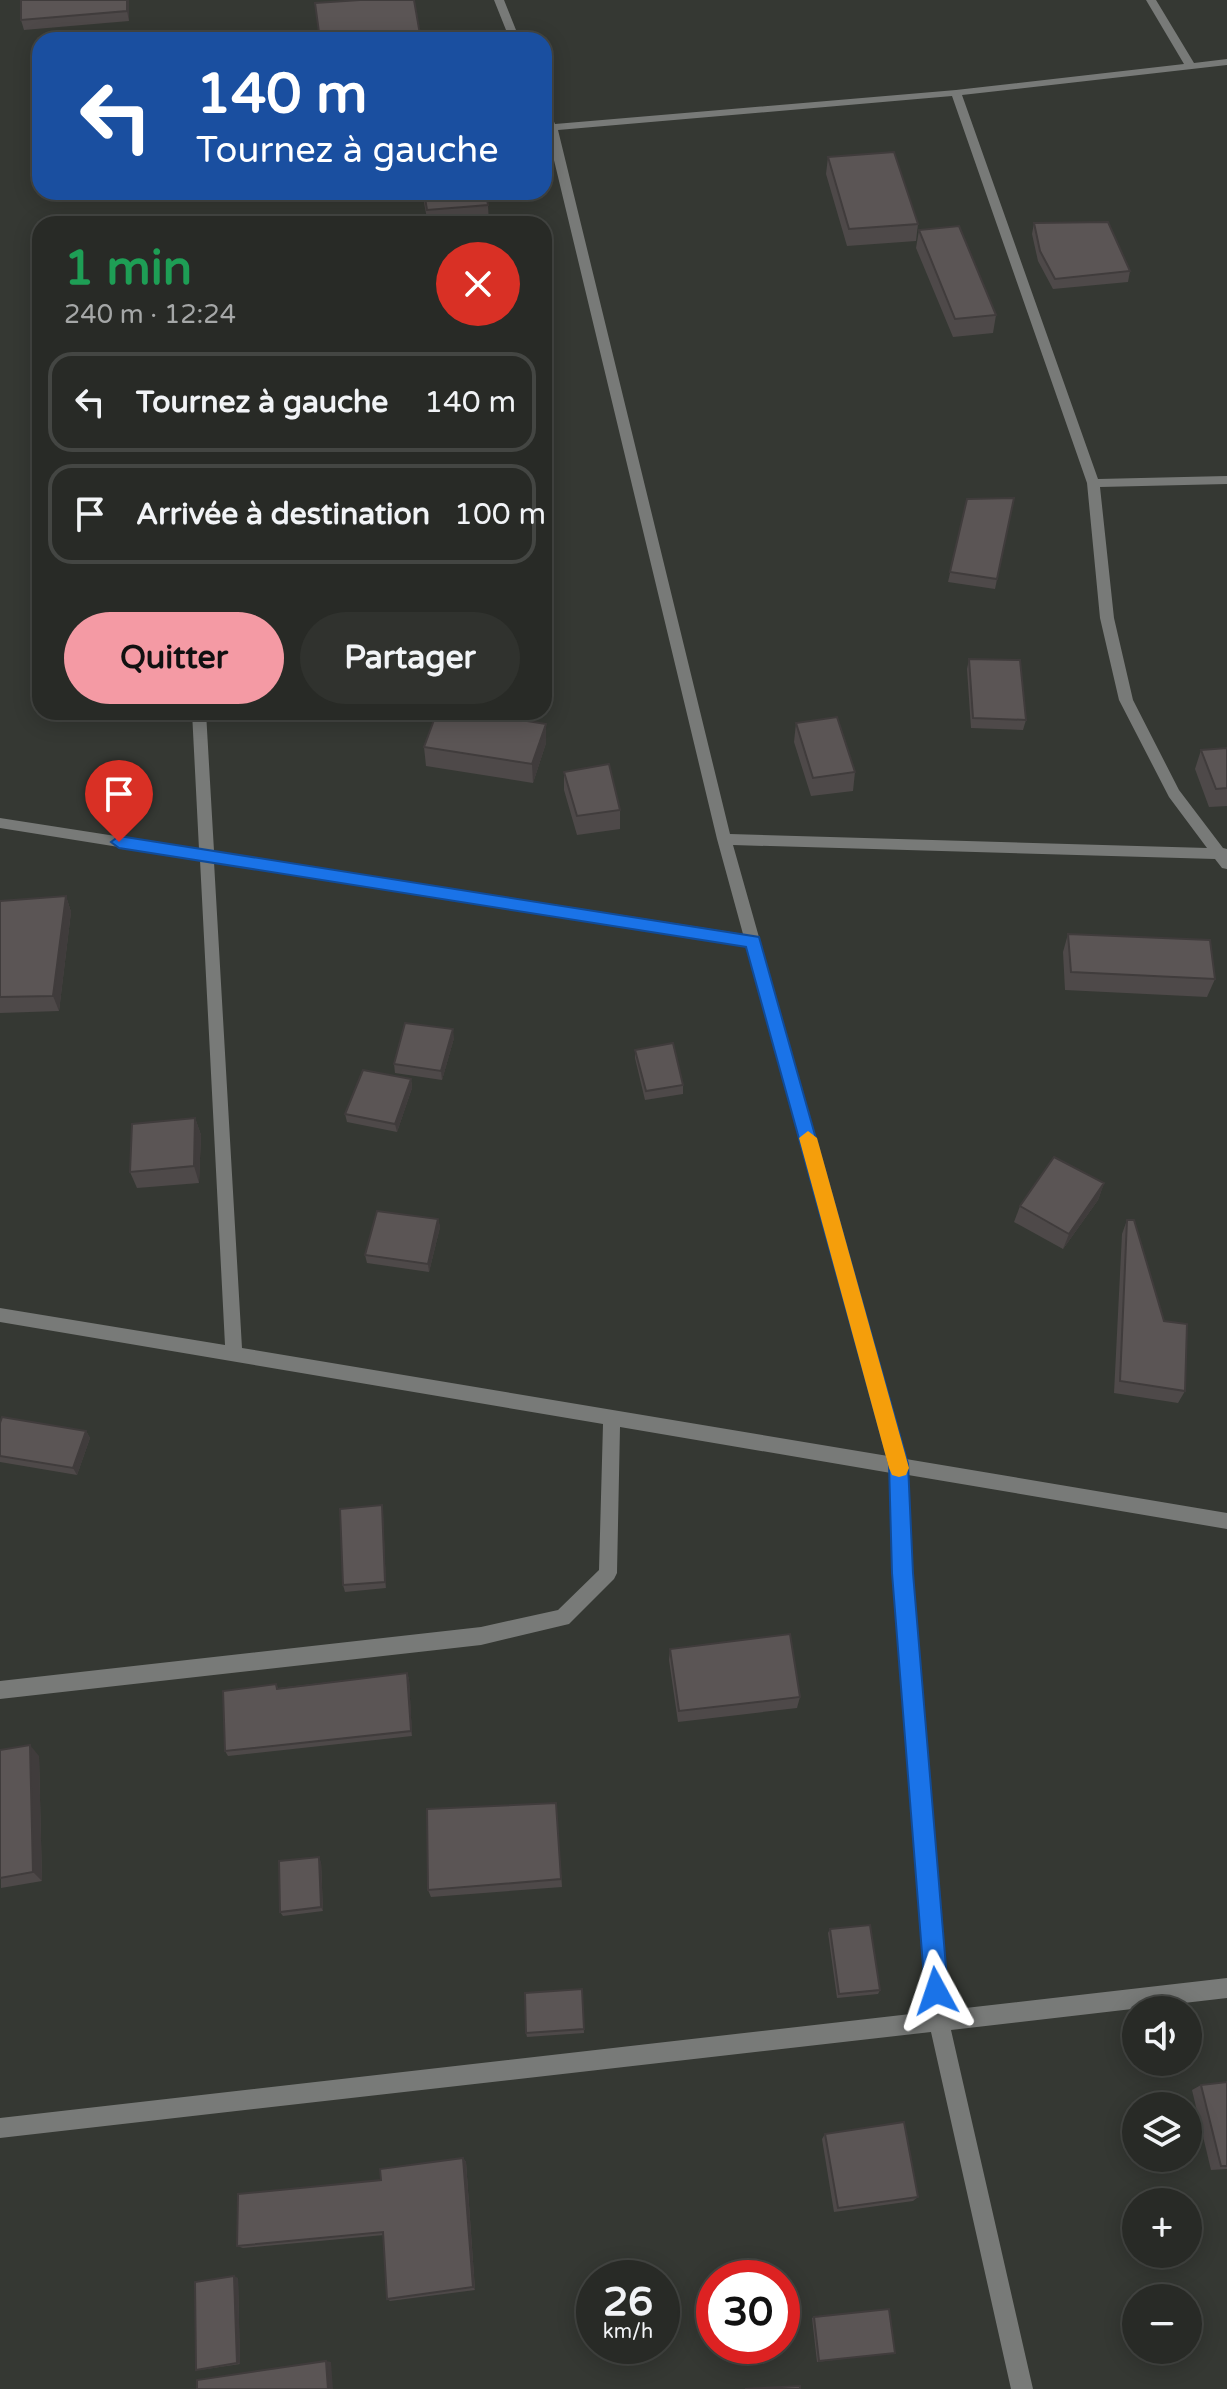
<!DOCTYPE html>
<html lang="fr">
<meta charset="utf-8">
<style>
body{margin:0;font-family:"Varela Round",sans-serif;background:#30322e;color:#f1f3f6;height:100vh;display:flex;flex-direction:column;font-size:30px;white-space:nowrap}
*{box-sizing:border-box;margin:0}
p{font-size:26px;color:#a5a7a7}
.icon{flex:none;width:44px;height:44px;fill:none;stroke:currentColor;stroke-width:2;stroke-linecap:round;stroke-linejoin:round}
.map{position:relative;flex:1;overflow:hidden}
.sheet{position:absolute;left:32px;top:216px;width:520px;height:504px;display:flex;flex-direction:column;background:#282a26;border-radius:24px;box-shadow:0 4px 20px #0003,0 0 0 2px #444643}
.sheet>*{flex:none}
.banner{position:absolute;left:32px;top:32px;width:520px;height:168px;border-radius:24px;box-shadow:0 4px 20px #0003,0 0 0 2px #444643;background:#1a4fa0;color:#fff;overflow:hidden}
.tools{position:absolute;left:1122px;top:1996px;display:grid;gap:16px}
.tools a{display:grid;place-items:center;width:80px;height:80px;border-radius:50%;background:#282a26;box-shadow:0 4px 20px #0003,0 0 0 2px #444643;font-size:40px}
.speed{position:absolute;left:576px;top:2260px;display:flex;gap:16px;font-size:40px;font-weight:700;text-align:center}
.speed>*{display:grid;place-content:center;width:104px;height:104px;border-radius:50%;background:#282a26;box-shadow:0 4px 20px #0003,0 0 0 2px #444643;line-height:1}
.speed small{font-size:20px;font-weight:400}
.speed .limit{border:12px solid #d22;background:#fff;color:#111}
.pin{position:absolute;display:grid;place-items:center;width:68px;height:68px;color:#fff;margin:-82px -34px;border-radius:50% 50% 50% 0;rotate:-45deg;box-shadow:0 0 8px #0007}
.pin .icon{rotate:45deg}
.me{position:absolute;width:88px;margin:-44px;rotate:355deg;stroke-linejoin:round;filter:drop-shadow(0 0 6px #0008)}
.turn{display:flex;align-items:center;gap:28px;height:168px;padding:0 32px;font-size:36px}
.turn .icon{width:104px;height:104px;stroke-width:2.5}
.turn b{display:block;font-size:56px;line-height:68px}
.round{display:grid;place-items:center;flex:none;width:84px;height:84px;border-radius:42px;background:#30322e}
.head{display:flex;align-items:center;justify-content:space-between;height:136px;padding:0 32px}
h1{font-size:48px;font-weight:700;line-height:60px;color:#1e9e55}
.button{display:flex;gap:16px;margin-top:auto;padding:16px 32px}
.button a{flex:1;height:92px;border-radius:48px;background:#f49aa4;color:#111;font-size:32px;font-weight:700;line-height:92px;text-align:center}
.button a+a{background:#30322e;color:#f1f3f6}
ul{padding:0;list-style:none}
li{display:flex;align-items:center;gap:24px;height:100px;margin:0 16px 12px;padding:0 16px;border:4px solid #444643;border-radius:24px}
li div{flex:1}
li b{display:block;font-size:30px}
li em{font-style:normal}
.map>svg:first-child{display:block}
</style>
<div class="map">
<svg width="1227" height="2389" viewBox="0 0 1227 2389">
<rect width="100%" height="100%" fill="#353833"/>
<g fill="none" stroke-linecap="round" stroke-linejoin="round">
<path fill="#787a78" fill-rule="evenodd" d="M494 0H504L520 40H510Z
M1146 0H1156L1194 63 1227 59V65L962 95 1098 479 1227 476V484L1100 487 1114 618 1133 700 1179 790 1223 848 1227 849V869L1222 868 1215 859 733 845 906 1459 1227 1513V1529L908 1475 911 1573 948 2010 1227 1978V1998L951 2030 1033 2389H1011L931 2032 0 2138V2118L928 2012 893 1573 891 1473 620 1427 617 1573 614 1579 569 1624 481 1645 0 1699V1681L481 1627 558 1610 599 1570 603 1424 0 1322V1308L225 1345 200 860 0 828V818L199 849 192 712H206L214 851 743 934 717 839 547 131H544V107L549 110 555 124 956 90 1184 64ZM952 96 1087 483 1100 618 1119 700 1169 797 1207 848 730 834 558 130ZM214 862 747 946 888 1456 242 1348Z"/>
</g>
<path fill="#4e4949" d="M129 0V21L24 30 21 20Z
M828 157 918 224 916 241 847 246 826 174Z
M422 192H486L488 205 489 224H428Z
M1034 223 1130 271 1128 282 1053 289 1038 261 1032 234Z
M919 230 996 315 993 333 953 337 916 248Z
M1014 498 995 589 948 582 967 499Z
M969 659 1026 720 1023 730 971 728 967 669Z
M796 723 855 772 853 791 811 796 794 742Z
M546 743 533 783 426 766 424 747Z
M1227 748V806L1209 807 1195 769 1201 750Z
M564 772 620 810V829L577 835 564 790Z
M66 896 71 912 59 1011 0 1013V901Z
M1068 934 1215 979 1207 997 1065 990 1063 952Z
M454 1038 442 1080 395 1073 394 1064Z
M635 1050 683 1085V1094L645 1100 635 1058Z
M411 1079 412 1088 397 1132 347 1122 345 1114Z
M195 1118 201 1135 199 1183 137 1188 130 1172Z
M1104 1183 1098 1200 1063 1249 1014 1222 1020 1206Z
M438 1219 440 1227 429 1272 367 1263 365 1255Z
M1127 1220 1185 1391 1178 1403 1114 1393 1122 1234Z
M0 1423 86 1431 90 1438 77 1475 0 1462Z
M382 1505 383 1512 386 1588 345 1592 343 1585Z
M670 1649 800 1697 797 1708 678 1722 669 1660Z
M407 1673 409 1679 412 1736 228 1756 225 1751 276 1684 278 1688Z
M0 1750 39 1756 42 1881 1 1888Z
M556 1803 562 1887 431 1897 428 1890Z
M321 1862 323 1911 283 1916 280 1912Z
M830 1929 880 1990 878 1994 837 1998 828 1933Z
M582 1989 584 2033 527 2037 526 2033Z
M1227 2082V2169L1211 2170 1192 2090 1201 2085Z
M825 2134 918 2197 913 2201 834 2212 822 2139Z
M463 2158 466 2162 475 2290 390 2301 387 2299 384 2235 243 2248 237 2246 381 2180Z
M238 2278 240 2364 200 2370H196Z
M814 2317 892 2353 817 2362 812 2318Z"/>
<path fill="#403c3c" d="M127 0H129V21L127 11Z
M546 724V743L533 783 532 764Z
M66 896 71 912 59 1011 53 996Z
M453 1029 454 1038 442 1080 441 1071Z
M411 1079 412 1088 397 1132 395 1124Z
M195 1118 201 1135 199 1183 194 1166Z
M1104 1183 1098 1200 1063 1249 1069 1234Z
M438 1219 440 1227 429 1272 428 1264Z
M86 1431 90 1438 77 1475 73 1468Z
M382 1505 383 1512 386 1588 385 1582Z
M407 1673 409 1679 412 1736 411 1731Z
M30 1745 39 1756 42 1881 33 1872Z
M319 1857 321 1862 323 1911 321 1907Z
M463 2158 466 2162 475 2290 473 2287Z
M234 2276 238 2278 240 2364 237 2363Z
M326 2361 331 2362 333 2389H328Z"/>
<path fill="#5b5555" stroke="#403c3c" stroke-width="2" d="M21 0H127V11L21 20Z
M360 0H414L421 40H320L315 3Z
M894 152 918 224 849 229 828 157Z
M424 192H486L488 205 427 210Z
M1108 222 1130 271 1055 279 1040 251 1034 223Z
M959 226 996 315 955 319 919 230Z
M1014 498 997 579 950 572 967 499Z
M969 659 1020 660 1026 720 973 718Z
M437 712H469L546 724 532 764 424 747Z
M837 717 855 772 813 778 796 723Z
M1227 748V788L1216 789 1201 750Z
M609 764 620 810 577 816 564 772Z
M66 896 53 996 0 997V901Z
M1068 934 1210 940 1215 979 1071 972Z
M405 1023 453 1029 441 1071 394 1064Z
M673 1043 683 1085 646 1091 635 1050Z
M363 1070 411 1079 395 1124 345 1114Z
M195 1118 194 1166 130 1172 132 1124Z
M1054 1157 1104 1183 1069 1234 1020 1206Z
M377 1211 438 1219 428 1264 365 1255Z
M1127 1220H1134L1164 1321 1187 1324 1185 1391 1120 1381Z
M2 1417 86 1431 73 1468 0 1456V1423Z
M382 1505 385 1582 343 1585 340 1509Z
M790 1634 800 1697 679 1711 670 1649Z
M407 1673 411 1731 225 1751 223 1691 276 1684 277 1689Z
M30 1745 33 1872 0 1878V1750Z
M556 1803 561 1879 428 1890 427 1809Z
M319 1857 321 1907 280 1912 279 1861Z
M870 1925 880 1990 839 1994 830 1929Z
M582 1989 584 2029 526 2033 525 1993Z
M1227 2082V2166H1221L1201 2085Z
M904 2122 918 2197 838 2208 825 2134Z
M463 2158 473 2287 387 2299 383 2232 237 2246 238 2194 381 2180 380 2169Z
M234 2276 237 2363 196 2370 195 2282Z
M889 2309 895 2353 819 2361 814 2317Z
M326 2361 328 2389H197V2380Z
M800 2386V2389H745Z"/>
<path fill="#1a73e8" stroke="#114b97" stroke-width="2" d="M119 836 759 937 908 1464 913 1573 948 1991 944 1999 936 2003 928 1999 925 1991 892 1573 889 1464 746 947 119 848 111 842Z"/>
<path fill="#f59e0b" d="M808 1131 817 1138 909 1468 906 1475 899 1477 892 1475 889 1468 799 1138Z"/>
</svg>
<div class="tools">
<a><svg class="icon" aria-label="sound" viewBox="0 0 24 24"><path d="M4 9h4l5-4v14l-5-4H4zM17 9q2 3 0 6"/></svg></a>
<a><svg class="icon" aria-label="layers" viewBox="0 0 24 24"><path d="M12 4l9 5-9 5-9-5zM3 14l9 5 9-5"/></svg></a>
<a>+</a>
<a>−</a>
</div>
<div class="speed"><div>26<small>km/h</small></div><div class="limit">30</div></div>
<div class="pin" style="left:119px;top:842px;background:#d93025"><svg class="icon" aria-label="arrive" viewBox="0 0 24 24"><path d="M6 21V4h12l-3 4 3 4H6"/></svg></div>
<svg class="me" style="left:936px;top:1991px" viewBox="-20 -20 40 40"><path d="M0-17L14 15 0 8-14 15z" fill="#1a73e8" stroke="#fff" stroke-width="4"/></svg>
<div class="banner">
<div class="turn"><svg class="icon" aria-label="left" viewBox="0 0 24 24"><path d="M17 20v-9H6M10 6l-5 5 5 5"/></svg><div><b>140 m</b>Tournez à gauche</div></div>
</div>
<section class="sheet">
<div class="head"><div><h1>1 min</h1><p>240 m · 12:24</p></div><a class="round" style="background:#d93025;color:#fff"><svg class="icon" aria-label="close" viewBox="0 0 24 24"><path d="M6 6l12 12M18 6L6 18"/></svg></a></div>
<ul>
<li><svg class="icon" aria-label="left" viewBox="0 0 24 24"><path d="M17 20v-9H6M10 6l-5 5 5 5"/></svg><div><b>Tournez à gauche</b></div><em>140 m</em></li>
<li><svg class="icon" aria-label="arrive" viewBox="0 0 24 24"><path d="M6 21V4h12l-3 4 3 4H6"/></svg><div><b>Arrivée à destination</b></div><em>100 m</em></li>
</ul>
<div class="button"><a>Quitter</a><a>Partager</a></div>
</section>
</div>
